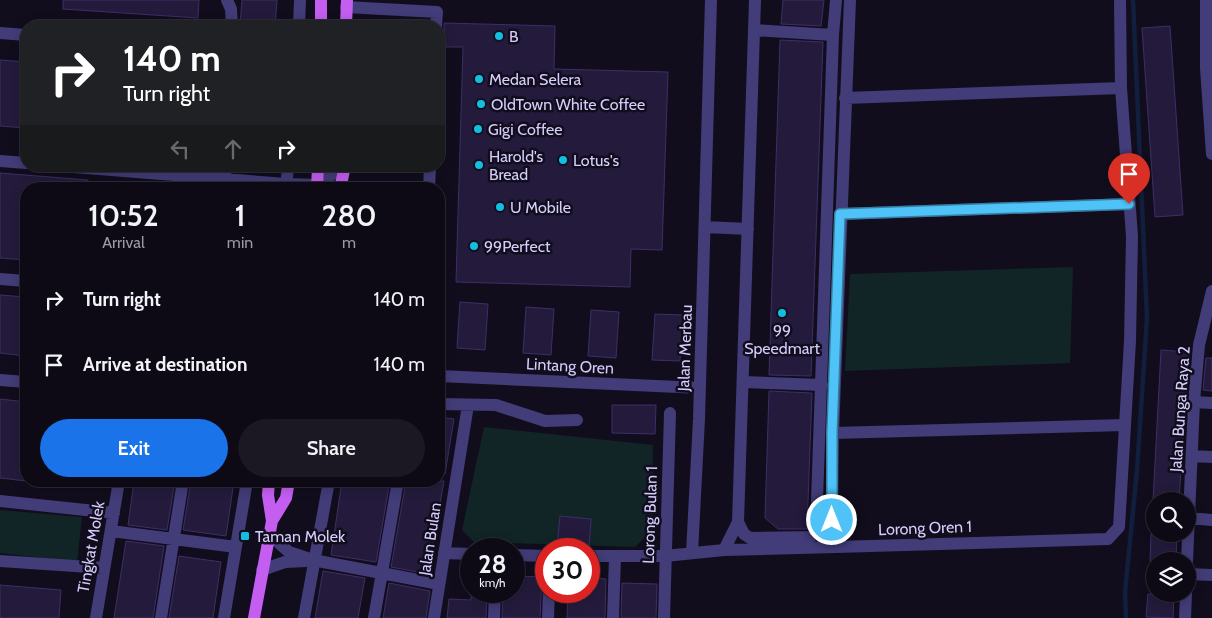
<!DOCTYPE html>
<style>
body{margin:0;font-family:Cabin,sans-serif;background:#1b1823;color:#f1f3f6;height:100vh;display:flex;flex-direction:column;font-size:19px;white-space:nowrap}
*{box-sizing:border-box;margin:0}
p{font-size:16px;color:#9a9aa1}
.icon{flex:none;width:28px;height:28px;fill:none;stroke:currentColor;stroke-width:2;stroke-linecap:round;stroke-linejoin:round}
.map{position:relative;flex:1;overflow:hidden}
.side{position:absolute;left:20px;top:182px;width:425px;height:305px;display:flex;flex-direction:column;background:#0d0a16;border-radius:20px;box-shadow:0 2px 12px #0003,0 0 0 1px #2d2b35}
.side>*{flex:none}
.banner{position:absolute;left:20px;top:20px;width:425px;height:152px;border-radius:20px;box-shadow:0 2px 12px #0003,0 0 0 1px #2d2b35;background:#202124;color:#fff;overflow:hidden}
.tools{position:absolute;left:1146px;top:492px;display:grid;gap:10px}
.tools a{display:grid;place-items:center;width:50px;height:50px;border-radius:50%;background:#0d0a16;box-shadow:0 2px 12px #0003,0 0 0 1px #2d2b35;font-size:25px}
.speed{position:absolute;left:460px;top:538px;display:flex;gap:10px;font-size:25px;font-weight:700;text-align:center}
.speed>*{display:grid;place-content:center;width:65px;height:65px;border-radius:50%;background:#0d0a16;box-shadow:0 2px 12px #0003,0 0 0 1px #2d2b35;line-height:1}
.speed small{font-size:12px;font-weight:400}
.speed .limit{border:8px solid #d22;background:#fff;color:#111}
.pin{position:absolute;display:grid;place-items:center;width:42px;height:42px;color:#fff;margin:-51px -21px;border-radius:50% 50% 50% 0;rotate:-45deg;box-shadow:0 0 5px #0007}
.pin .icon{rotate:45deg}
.me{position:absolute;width:55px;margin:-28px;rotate:0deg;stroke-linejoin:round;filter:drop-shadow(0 0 4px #0008)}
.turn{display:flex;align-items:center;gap:18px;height:105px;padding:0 20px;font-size:22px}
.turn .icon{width:65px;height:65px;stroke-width:2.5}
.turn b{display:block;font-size:35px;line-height:42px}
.lanes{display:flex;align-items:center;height:48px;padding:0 20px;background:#0003;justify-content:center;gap:25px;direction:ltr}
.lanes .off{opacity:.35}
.eta{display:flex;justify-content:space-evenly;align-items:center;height:85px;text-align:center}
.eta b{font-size:30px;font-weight:600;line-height:35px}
.primary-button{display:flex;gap:10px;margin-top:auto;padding:10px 20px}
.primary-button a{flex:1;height:58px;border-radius:30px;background:#1a73e8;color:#fff;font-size:20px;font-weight:600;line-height:58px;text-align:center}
.primary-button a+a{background:#1b1823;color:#f1f3f6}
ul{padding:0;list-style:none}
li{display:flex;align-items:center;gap:15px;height:65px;padding:0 20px}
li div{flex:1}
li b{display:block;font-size:19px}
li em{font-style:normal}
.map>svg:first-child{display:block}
</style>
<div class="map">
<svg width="1212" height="618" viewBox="0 0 1212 618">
<rect width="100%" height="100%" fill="#110d1d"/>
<path fill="#112526" d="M1073 267 1070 363 845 371 850 274Z
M484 427 653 445 652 530 635 547 474 542 462 530Z
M0 510 82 517 77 562 0 553Z"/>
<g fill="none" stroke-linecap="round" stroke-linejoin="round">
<path stroke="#101f3e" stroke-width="4.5" d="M1126 618 1125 592 1137 470 1147 318 1133 0"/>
</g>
<path fill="#241b3c" stroke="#3d2f66" d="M63 0H199L198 18 63 9Z
M242 0H277L275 26 240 25Z
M783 0H824L821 26 781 24Z
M444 23 555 26 554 69 668 72 662 250 631 249 630 287 456 282 463 47H444Z
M1170 26 1183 215 1155 217 1142 28Z
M780 40 823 42 811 376 769 375Z
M0 60 26 62V128L0 126Z
M0 173 88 180V189H26V260L0 258Z
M0 295 26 297V356L0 353Z
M460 302 488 304 485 350 457 348Z
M526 307 554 309 551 355 523 353Z
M591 310 619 312 616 358 588 356Z
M655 314 683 315 680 361 652 360Z
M1161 350 1188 352 1187 356 1190 357 1186 389 1179 501H1153Z
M1206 358H1212V391L1203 390Z
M769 391 812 393 807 529H778L765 518Z
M0 399 26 402V481L0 478Z
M612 405H656L655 434 612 433Z
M439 417 454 419 445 474H439Z
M134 481H175L167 530 128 525Z
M191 481H234L226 536 183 530Z
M342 481H390L376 562 331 555Z
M406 481H444L428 574 391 567Z
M560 516 591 519 589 548 557 546Z
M1151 534H1177L1176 561H1150Z
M126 541 164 546 153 618H114Z
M179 556 221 562 213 618H169Z
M323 571 365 578 358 618H315Z
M514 576 542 577 540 618H502L503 591H514Z
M589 578 606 579 605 618H567L568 591H589Z
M389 583 430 591 426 618H383Z
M622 583 657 584 656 618H621Z
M0 585 61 590 59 618H0Z
M471 591H487L486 618H447L449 599 471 600Z
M1148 594H1174L1173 618 1146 617Z"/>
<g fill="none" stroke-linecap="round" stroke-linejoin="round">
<path stroke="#423c78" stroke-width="12" d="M227 0 231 9 232 26
M850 0 833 433 832 520 836 547 1108 539 1119 527 1130 341 1132 236 1121 88 1120 0
M1206 0V68L1212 154
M346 7 437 12 436 26
M299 26 300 0
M754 30 833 35
M0 33 26 35
M845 98 1121 88
M0 161 26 163
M61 166 286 184 318 185 344 166
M225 179 226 166
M286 189 288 166
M429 189 430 166
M840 214 1129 204
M705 227 748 229
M0 279 26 281
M439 376 700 388
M0 380 26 382
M743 382 822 385
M1194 402 1212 403
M439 404 496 405 545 421 577 420
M833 433 1124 425
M1192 456 1212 457
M0 501 114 513
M1189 518 1212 520
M738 522 744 534 750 538 809 537 814 535 816 530 833 35 836 0
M111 531 236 547
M269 534 289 552 313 560 439 584
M724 550 738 522 755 0
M444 553 471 554
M692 553 699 419 711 0
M514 555 546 556
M589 556H665L724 550 836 547
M0 561 104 568
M1187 561 1194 402 1199 345 1212 291
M262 570 285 562 306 561
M1188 574 1212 575
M96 618 119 481
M161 618 183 481
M224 618 247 481
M304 618 329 481
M374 618 398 481
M434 618 468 405
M494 618 495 591
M548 618 549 591
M613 618 615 557
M664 618 670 413
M1185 618 1186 594"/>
<path stroke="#c35ef1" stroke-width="12" d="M321 26V0
M346 26 347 0
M317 189 318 166
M340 189 345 166
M269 481 268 495 272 521
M254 618 272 521 286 498 289 481"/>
</g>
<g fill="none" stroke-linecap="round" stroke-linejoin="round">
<g stroke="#337fa1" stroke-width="12">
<path id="route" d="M832 520V432L840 214 1129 204"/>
</g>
<use href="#route" stroke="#4fc3f7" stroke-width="9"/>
</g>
<g fill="#13bfe1" stroke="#110d1d" stroke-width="2">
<circle cx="499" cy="36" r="5"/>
<circle cx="479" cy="79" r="5"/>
<circle cx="481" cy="104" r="5"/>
<circle cx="478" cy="129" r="5"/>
<circle cx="563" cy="160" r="5"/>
<circle cx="479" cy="165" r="5"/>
<circle cx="500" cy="207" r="5"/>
<circle cx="474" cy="246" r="5"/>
<circle cx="782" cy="313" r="5"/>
<rect x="240" y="531" width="10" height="10" rx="2.5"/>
</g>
<g text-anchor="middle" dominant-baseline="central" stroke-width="5" stroke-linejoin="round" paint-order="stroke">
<g font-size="16" fill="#d5cdfb" stroke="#110d1d" text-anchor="start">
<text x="509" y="36">B</text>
<text x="489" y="79">Medan Selera</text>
<text x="491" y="104">OldTown White Coffee</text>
<text x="488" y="129">Gigi Coffee</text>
<text x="489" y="156">Harold's<tspan x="489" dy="18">Bread</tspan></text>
<text x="573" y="160">Lotus's</text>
<text x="510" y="207">U Mobile</text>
<text x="484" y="246">99Perfect</text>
<text x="782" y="330" text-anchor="middle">99<tspan x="782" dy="18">Speedmart</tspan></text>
<text x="255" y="536">Taman Molek</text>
</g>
<g font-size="16" fill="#d5cdfb" stroke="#110d1d">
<text transform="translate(685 348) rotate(-88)">Jalan Merbau</text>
<text transform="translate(570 366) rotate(3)">Lintang Oren</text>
<text transform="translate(1180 409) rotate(-86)">Jalan Bunga Raya 2</text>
<text transform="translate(650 515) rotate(-88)">Lorong Bulan 1</text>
<text transform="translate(925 528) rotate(-2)">Lorong Oren 1</text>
<text transform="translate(430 539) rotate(-81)">Jalan Bulan</text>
<text transform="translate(91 547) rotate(-80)">Tingkat Molek</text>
</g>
</g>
</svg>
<div class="tools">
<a><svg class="icon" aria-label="search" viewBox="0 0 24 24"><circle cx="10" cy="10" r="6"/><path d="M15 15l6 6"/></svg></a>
<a><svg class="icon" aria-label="layers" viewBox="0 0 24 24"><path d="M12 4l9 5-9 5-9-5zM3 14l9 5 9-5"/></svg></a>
</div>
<div class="speed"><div>28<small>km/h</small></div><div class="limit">30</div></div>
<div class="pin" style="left:1129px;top:204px;background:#d93025"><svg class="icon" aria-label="arrive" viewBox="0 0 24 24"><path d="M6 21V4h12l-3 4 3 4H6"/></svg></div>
<svg class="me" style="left:832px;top:520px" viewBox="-20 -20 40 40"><circle r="17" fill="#4fc3f7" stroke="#fff" stroke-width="3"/><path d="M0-11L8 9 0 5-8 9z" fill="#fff"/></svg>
<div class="banner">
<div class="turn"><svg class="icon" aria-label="right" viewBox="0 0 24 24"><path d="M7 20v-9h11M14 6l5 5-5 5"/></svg><div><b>140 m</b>Turn right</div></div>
<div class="lanes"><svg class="icon off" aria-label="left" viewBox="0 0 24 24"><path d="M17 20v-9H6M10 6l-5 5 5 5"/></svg><svg class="icon off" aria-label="ahead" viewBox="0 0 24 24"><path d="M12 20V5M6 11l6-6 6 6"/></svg><svg class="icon" aria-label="right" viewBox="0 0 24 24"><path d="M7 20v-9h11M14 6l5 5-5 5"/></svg></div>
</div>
<section class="side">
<div class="eta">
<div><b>10:52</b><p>Arrival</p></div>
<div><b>1</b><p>min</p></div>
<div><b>280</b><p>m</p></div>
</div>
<ul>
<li><svg class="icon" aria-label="right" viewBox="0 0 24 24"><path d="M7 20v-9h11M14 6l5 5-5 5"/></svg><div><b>Turn right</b></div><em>140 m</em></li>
<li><svg class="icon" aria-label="arrive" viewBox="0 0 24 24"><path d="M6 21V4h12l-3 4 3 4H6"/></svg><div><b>Arrive at destination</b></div><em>140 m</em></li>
</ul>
<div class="primary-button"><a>Exit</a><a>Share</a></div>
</section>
</div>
